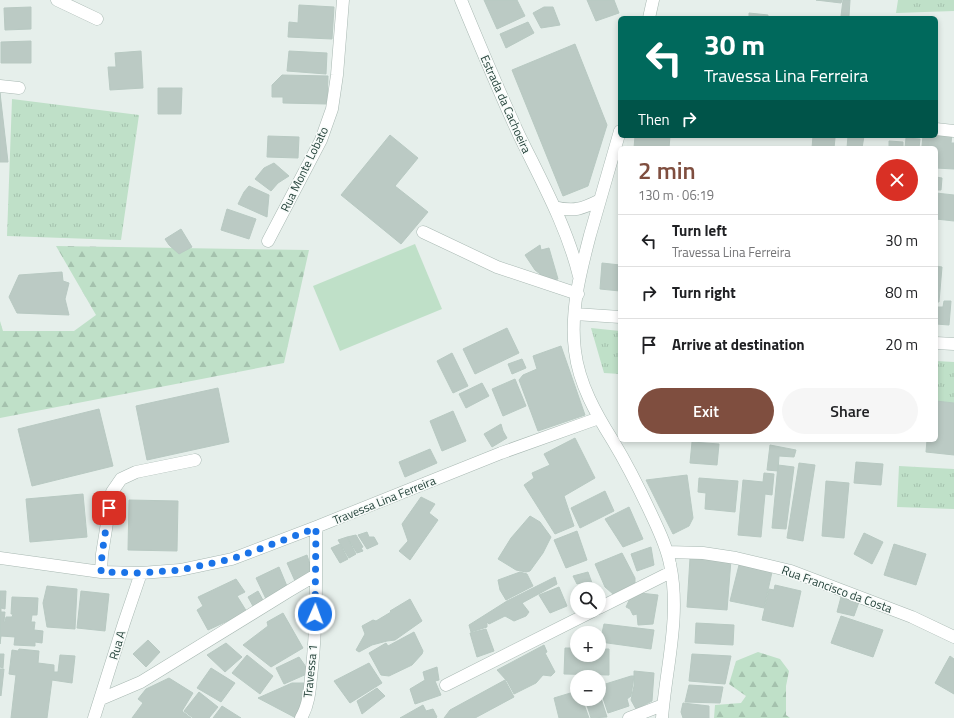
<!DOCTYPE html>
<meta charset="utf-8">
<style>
body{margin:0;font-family:"Titillium Web",sans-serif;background:#f6f6f6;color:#202124;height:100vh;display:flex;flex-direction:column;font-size:15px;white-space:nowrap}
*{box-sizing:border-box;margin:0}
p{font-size:13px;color:#757577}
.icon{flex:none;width:22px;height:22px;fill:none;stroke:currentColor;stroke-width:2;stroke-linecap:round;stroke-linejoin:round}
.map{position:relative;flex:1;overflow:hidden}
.side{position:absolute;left:618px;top:146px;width:320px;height:296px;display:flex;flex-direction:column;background:#fff;border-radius:6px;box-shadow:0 2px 6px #0003}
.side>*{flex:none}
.hud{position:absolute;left:618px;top:16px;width:320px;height:122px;border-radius:6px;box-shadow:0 2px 6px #0003;background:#00695c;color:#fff;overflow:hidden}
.buttons{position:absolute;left:570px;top:582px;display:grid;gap:8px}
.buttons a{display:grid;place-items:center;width:36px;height:36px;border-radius:50%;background:#fff;box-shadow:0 2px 6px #0003;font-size:20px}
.pin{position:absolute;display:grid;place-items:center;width:34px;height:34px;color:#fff;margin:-17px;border-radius:8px;box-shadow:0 2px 6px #0006}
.me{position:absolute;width:44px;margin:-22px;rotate:2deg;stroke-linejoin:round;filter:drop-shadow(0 0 3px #0008)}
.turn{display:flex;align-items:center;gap:14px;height:84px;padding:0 20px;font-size:18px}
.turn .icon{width:52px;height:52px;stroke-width:2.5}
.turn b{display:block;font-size:28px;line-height:34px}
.then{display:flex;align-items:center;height:38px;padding:0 20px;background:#0003;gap:8px;font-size:15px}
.round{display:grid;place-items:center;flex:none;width:42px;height:42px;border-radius:21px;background:#f6f6f6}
.summary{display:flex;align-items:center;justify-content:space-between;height:68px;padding:0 20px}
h1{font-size:24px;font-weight:600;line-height:30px;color:#7f4e3f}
.cta{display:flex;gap:8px;margin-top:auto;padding:8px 20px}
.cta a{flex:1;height:46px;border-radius:24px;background:#7f4e3f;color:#fff;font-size:16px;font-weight:600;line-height:46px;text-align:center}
.cta a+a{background:#f6f6f6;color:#202124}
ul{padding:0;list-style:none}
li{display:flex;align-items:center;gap:12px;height:52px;padding:0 20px;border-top:1px solid #e0e0e0}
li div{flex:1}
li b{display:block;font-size:15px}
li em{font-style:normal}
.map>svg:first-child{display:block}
</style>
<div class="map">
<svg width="954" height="718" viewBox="0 0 954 718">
<defs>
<pattern id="grass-tufts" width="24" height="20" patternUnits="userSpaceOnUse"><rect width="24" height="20" fill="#bfe0c8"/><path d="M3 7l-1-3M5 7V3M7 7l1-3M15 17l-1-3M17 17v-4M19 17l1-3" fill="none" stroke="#a4c1ad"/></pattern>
<pattern id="forest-firs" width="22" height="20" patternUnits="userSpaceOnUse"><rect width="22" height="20" fill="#bfe0c8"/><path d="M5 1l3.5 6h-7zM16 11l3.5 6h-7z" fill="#a4c1ad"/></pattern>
</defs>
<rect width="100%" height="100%" fill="#e6efeb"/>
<path fill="url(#grass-tufts)" d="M898 0H954V11L896 13Z
M12 99 139 115 121 240 7 236Z
M591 328 620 331V374L604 373Z
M936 361 954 362V403L936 402Z
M899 466 954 469V509L897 507Z"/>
<path fill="url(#forest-firs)" d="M56 246 309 250 284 363 0 418V321L3 331H74L96 315Z
M758 652 780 659 789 671 786 686V715L790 718H714L715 705 741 703 746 696 729 684 736 661Z"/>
<path fill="#bfe0c8" d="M415 244 442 309 340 351 313 286Z"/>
<path fill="#bbcac4" stroke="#b8c9c2" d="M484 0H517L525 16 497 29Z
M587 0H614L619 13 596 21Z
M816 0H842L841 3Z
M843 0H850L849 16H841Z
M299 5 334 7 332 39 288 37 289 22 298 23Z
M31 7V29L5 30 4 8Z
M544 7H553L560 25 541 28 533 13Z
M749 13 768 15V18H749Z
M528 22 534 33 506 48 500 34Z
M31 41V63H1V42Z
M575 44 607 125 588 186 563 196 512 70Z
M141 51 143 88 110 90 108 67H116L115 53Z
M289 51 327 53 326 74 287 71Z
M282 75 328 76 327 104 283 103V97H272V85Z
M158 88H182L181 114H158Z
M0 93 8 162H0Z
M936 133 952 134 951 143H954V169L936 168V148H934V146H922L923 136H936Z
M390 135 418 158 395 186 428 212 401 244 341 195Z
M268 136 299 137 298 158 267 157Z
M635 136H670L669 148H634Z
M813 136 835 138 834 148H812Z
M848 136H864L862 148H847Z
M906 138 920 139 919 148H905Z
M889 141 903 142V148H889Z
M274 163 289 176 278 183 271 191 255 179 264 168Z
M936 177 942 178 941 190H936Z
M249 186 269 195 267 217 238 204 244 192Z
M936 193 954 195V221L936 219Z
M227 209 256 219 249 239 221 230Z
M181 229 192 247 179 254 169 245 165 239Z
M540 245 541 250 549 248 558 279 549 281 535 270 525 255Z
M602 263 620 265V291L600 289Z
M936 266 942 267 939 302H936Z
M62 272 63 281 69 283 65 299 69 315 17 313 9 297 19 275Z
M944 301H951L949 325 936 324V307H943Z
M507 328 519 353 475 374 463 349Z
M561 346 585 415 538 431 519 380 523 375 537 369 533 356Z
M452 353 468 386 453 393 437 361Z
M522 359 526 368 512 374 508 364Z
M515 379 526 406 503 416 492 389Z
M482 383 489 396 466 408 459 394Z
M218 388 229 442 147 460 136 406Z
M936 401 954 403V455L926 452 927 440H936Z
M99 409 113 466 32 486 18 429Z
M453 411 466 441 442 451 430 421Z
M501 424 503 431 507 438 492 447 484 434Z
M575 438 595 478 564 496 574 526 555 534 524 485 534 478 532 473 550 465 544 454Z
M692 442 719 444 717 465 690 463Z
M770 445 796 450 794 457 779 456 778 471 767 470Z
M430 449 437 463 405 477 399 462Z
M856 462 883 464 881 485 854 483Z
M799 463 815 465 803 541 787 538Z
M778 465 794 467 786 529 772 528Z
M764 473 774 474 772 495 765 494 761 537 738 535 743 480 763 482Z
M687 475 693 518 689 526 673 534 646 480Z
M699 478 738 481 735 512 705 509 706 493 698 492Z
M826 481 849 483 844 538 822 536Z
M605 491 614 511 580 528 571 508Z
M83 494 87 537 30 542 26 499Z
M421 497 435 504 429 513 438 520 410 560 399 551 408 541 402 524Z
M129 500 178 501 177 551 128 550Z
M629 507 643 539 623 547 605 519Z
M530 516 540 522 551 537 543 553 530 571 526 572 516 570 498 559 511 538Z
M577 531 587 560 566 568 554 540Z
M367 532 369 537H374L378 544 367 549 358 535Z
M864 533 883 542 872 564 854 554Z
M356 535 363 547 361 548 363 551 357 553 347 537Z
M347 537 356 554 349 558 338 540Z
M340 544 348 559 340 563 331 548Z
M894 544 926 554 916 585 884 575Z
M651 547 654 565 637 571 631 554Z
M622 553 635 578V583L613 594 605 587 595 564Z
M307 555 313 574 295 581 287 563Z
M690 558 731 560 727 610 687 607Z
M739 565 772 572 764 608 730 601Z
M279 567 289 591 267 601 256 578Z
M520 572 527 574 533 586 506 600 500 590 498 580Z
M588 572 592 583 582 589 580 583 577 584 573 576Z
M555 577 557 584 522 603 529 612 526 616 514 621 505 616 489 624 487 622V627L471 632 469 625 507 601Z
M236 579 245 592 237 596 247 612 208 630 197 610 203 606 198 597Z
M775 585 801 591 793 627 762 620 769 589 774 590Z
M47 586 77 589 75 629 47 627 43 603Z
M559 587 567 606 550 613 539 595Z
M0 591H6L5 609 1 608V612H5L4 622H5L6 617H12L13 614H11L12 597 38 598 37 615H32L31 622H35L34 630 43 631 42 643 35 642V646L14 645 15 637 1 636 0 644Z
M81 591 109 594 105 631 77 628Z
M258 591 264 602 254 608 248 597Z
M640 593 658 595 653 624 638 625 637 614 633 615 630 609 626 607 632 594Z
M841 597 859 602 854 616 837 612Z
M410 599 422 621 395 640 387 641 372 645 359 652 356 650 365 634 362 626 373 620 376 621 391 612 390 611Z
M283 613 303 648 271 667 243 645 268 626 267 622Z
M841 616 883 630 873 657 831 643Z
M696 623 734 625 733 645 695 643Z
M604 624 654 630 651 649 600 642Z
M486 629 494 651 477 657 470 633Z
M414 632 423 651 422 654 412 665 389 676 381 675 369 653 386 643 388 646Z
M148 640 160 652 146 667 133 654Z
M226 643 242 657 225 672 207 655Z
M544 645 547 652 545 653 555 672 551 676 543 675 536 683 514 694 507 681 497 670Z
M565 648H577V655H599V649H609V675L564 674Z
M19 649 39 651 38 663 54 665V672H58L60 655 75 656 72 683 52 680 47 718H11L16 675 9 674 12 650 18 651Z
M0 654H4L3 668 0 667Z
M692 654 731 656 725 684 689 681Z
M247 655 273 676 260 694 232 673Z
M950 656 954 659V694L935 683Z
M299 657 304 664 309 673 284 684 276 668Z
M369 663 382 683 350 703 334 681Z
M437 667 439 680 435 681 441 695 415 704 410 689 425 680 423 672Z
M211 668 235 683 221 702 197 688Z
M0 669H4L1 696 0 695Z
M634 671 654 673 652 701 636 709 631 700 634 686Z
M631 676H634L631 696 627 699 629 706 608 713 599 686Z
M169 678 193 693 182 711 191 718H132L143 703 138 699 146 689Z
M505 680 514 697 475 718H444L450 710Z
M292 683H306L304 708 296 718 258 698Z
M689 685 723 687 720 703 685 702Z
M377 688 385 696 362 714 357 701Z
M577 691V699H582L589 718H559L554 698Z
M199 692 218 707 209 718H193L184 711Z
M599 692 607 717 591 718 585 699H599Z
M683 703 709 706V718H683L681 712Z
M423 705 426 711 433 709 437 717 436 718H400Z
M222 706 241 718H213Z"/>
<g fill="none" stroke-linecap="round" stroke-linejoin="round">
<g stroke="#a8b8b2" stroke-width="13">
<path id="minor" d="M57 0 97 19
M461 0C480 46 499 92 520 137 542 182 567 227 579 276
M649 18 653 0
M0 86 19 88
M936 129 954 131
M620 131C610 166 600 201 590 235 580 273 570 312 575 351 579 384 596 414 613 441 628 466 641 492 653 518 660 533 667 548 670 564 681 616 666 667 662 718
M554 207C574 212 582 209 600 200
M423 232 497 267 578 294
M268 241 321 140 332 109 337 75 343 0
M575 314 620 317
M936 343 954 344
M667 552 703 553 736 558 791 571 912 617 954 637
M0 558 101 572 141 573 180 570 232 559 316 527 501 453 599 418
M101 572 102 554 112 492 121 479 136 472 195 460
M599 608 671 572
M446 685 593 611
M101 699 141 682 289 591 316 575
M94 718 124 623 141 573
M301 718C310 703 310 685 312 668 317 621 316 574 316 527
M629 718 663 705"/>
</g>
<use href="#minor" stroke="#fff" stroke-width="12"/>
</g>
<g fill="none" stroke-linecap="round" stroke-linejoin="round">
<path stroke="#1a73e8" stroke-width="7" stroke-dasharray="0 12.6" d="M109 508 102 554 101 572 141 573 180 570 232 559 316 528 315 614"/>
</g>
<g text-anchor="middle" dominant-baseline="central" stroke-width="3" stroke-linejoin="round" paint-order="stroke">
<g font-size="12" fill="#24423a" stroke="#f7fbf9">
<text transform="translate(506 104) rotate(66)">Estrada da Cachoeira</text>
<text transform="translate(304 169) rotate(-64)">Rua Monte Lobato</text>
<text transform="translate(384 500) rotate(-22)">Travessa Lina Ferreira</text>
<text transform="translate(837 589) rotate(20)">Rua Francisco da Costa</text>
<text transform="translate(117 645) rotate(-73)">Rua A</text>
<text transform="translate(310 671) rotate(-84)">Travessa 1</text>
</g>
</g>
</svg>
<div class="buttons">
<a><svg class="icon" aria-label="search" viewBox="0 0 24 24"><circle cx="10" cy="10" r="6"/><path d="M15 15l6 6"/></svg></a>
<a>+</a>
<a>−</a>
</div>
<div class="pin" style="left:109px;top:508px;background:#d93025"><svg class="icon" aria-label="arrive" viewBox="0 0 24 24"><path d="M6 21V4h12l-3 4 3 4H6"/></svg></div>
<svg class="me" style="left:315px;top:614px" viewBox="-20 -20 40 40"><circle r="17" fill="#1a73e8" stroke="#fff" stroke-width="3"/><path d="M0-11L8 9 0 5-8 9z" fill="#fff"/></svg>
<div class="hud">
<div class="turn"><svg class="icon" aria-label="left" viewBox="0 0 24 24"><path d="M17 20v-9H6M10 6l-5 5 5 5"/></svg><div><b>30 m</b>Travessa Lina Ferreira</div></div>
<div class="then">Then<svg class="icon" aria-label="right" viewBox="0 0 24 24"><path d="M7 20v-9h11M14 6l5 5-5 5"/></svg></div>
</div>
<section class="side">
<div class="summary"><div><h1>2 min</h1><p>130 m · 06:19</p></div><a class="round" style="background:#d93025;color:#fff"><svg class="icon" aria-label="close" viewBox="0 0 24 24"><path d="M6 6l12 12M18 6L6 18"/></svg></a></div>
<ul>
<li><svg class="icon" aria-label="left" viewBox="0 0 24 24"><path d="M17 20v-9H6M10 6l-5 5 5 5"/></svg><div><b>Turn left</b><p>Travessa Lina Ferreira</p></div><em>30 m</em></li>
<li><svg class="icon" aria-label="right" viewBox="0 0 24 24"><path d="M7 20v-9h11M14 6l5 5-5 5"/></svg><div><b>Turn right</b></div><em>80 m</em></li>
<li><svg class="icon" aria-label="arrive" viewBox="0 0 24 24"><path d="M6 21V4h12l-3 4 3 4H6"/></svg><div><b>Arrive at destination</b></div><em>20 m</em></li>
</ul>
<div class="cta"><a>Exit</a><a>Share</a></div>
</section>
</div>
